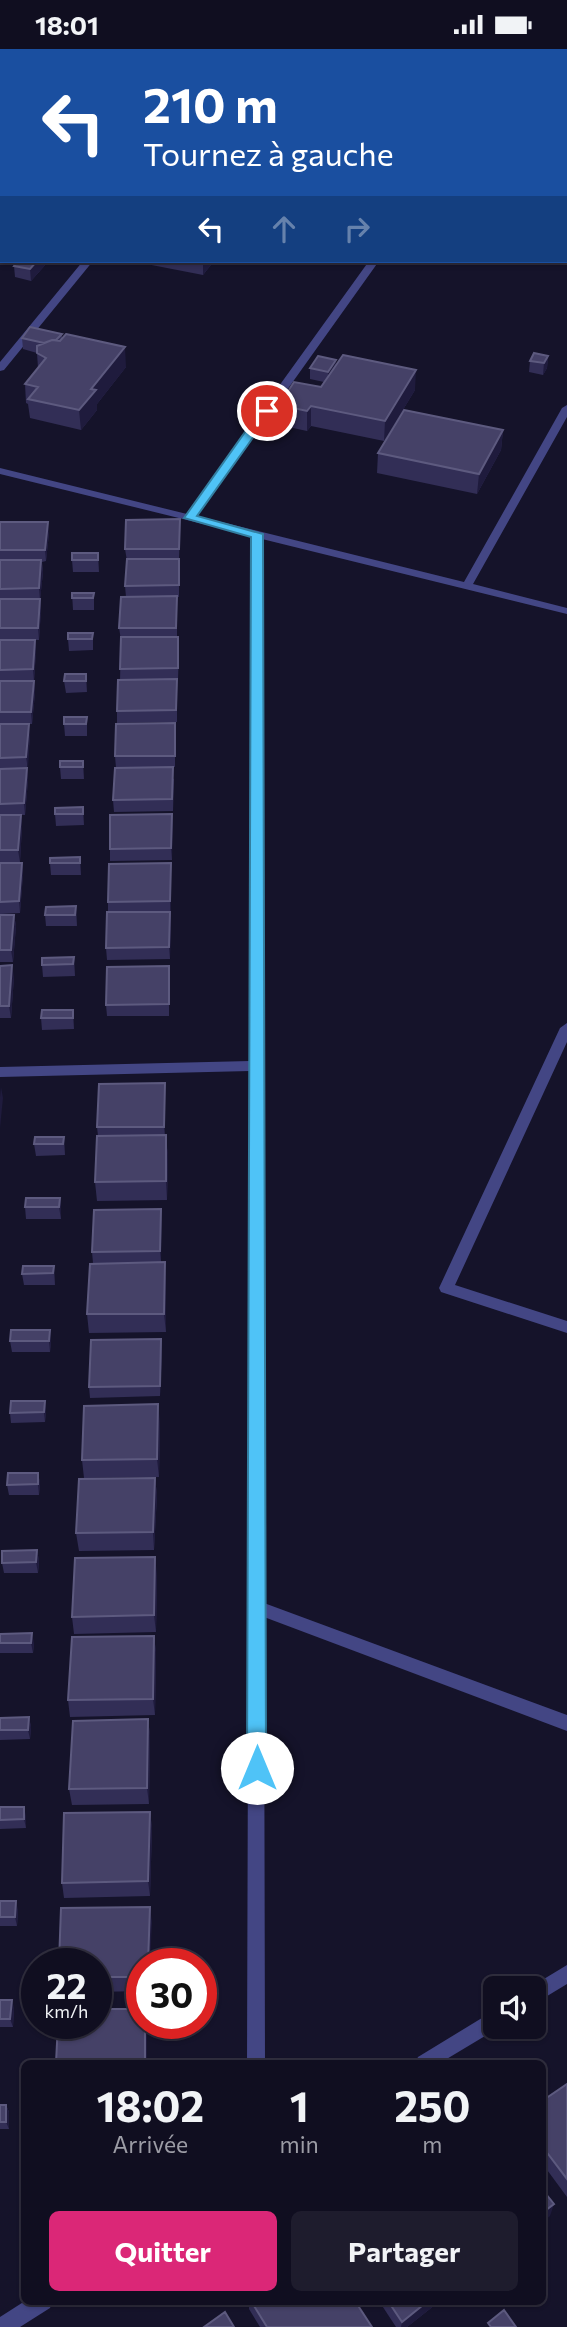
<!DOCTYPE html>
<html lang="fr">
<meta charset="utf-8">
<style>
body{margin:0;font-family:Commissioner,sans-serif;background:#1e1c2d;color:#f1f3f6;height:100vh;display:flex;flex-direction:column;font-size:26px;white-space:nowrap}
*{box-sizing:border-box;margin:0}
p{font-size:23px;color:#9c9ca5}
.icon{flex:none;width:38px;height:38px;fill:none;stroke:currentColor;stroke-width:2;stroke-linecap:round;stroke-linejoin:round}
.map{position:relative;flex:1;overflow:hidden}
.panel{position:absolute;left:21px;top:2011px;width:525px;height:245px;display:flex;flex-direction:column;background:#100e20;border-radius:10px;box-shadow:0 2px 5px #0004,0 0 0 2px #302e3e}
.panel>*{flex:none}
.hud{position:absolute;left:0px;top:0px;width:567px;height:214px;box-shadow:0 2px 5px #0004,0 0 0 2px #302e3e;background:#1a4fa0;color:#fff;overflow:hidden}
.buttons{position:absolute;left:483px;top:1927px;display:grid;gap:14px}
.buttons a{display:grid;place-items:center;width:63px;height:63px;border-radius:10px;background:#100e20;box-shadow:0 2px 5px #0004,0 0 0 2px #302e3e;font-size:35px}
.speed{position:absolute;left:21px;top:1899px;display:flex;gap:14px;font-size:35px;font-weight:700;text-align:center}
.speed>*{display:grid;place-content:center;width:91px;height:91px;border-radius:50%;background:#100e20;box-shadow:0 2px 5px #0004,0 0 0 2px #302e3e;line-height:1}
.speed small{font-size:18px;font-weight:400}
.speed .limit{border:10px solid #d22;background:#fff;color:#111}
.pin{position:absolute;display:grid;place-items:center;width:60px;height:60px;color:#fff;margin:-30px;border:4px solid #fff;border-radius:50%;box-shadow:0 2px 7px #0007}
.me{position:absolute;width:77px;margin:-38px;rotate:0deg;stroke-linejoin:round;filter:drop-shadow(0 0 5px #0008)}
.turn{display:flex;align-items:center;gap:24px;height:147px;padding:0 28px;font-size:32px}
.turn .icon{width:91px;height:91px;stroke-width:2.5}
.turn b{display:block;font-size:49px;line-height:60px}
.lanes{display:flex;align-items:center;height:66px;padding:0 28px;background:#0003;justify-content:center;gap:35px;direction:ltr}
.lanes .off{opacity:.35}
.eta{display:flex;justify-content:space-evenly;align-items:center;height:119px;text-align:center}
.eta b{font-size:42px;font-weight:700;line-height:49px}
.action{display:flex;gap:14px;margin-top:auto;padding:14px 28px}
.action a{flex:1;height:80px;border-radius:10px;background:#db2777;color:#fff;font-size:28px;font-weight:700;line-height:80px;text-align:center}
.action a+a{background:#1e1c2d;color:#f1f3f6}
.status{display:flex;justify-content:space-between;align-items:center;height:49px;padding:0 35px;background:#100e20;direction:ltr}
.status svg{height:19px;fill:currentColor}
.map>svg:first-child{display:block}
</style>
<div class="status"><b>18:01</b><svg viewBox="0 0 49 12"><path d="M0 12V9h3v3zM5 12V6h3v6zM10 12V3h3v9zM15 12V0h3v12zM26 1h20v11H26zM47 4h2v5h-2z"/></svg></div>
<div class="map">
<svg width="567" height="2278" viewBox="0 0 567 2278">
<rect width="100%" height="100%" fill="#15132a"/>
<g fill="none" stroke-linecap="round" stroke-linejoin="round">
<path fill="#434684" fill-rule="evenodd" d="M0 0H4V2L0 5Z
M466 0H474V2H466Z
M565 68H567V74H565Z
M83 212H93L4 321 0 322V313Z
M369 212H379L197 467 464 533 562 359 567 356V368L473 535 567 559V565L262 490 264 1554 567 1666V1682L264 1568 265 2014H247L250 1022 0 1028V1018L250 1012 252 487 0 425V419L187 465Z
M567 974V993L455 1236 567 1272V1284L441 1243 439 1239 560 979Z
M567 1916V1935L534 1955V1939H529Z
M495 1961V1978H500L440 2014H415L418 2008Z
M25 2252H53L50 2259 20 2278H0V2268Z"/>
</g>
<path fill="#322e56" d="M33 0H71V2H33Z
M85 0H122V2H85Z
M139 0H177V2H139Z
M191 0H227V2H191Z
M247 0H281V2H248Z
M299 0H332V1L299 2Z
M346 0H381V2H346Z
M505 0H541L505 1Z
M565 20H567V51H565Z
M99 212H114L112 214Z
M131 212H214L203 226Z
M47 214 31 232 15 228 14 217Z
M62 285V290L126 318 97 355V361L81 381 30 369 28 355 26 354 25 335 38 319 37 304 23 300 22 289Z
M548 307 547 319 543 326 529 323 530 312Z
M336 311V316L415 341 384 392 311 377 307 382 279 376V356L321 338 324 333 310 330V319Z
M503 381 501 401 477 445 377 424 378 404Z
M0 473 49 484 46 512 42 513 43 523 40 551 41 561 39 591H35L36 602 34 632 35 644 32 675H0Z
M180 482 179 511V548H177V588H178L179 600 178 631H177V673L117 674V662L120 631 121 591 119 579 126 548 125 537 127 512 125 500Z
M98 504 99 523H73L72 511Z
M72 544H94V561H73Z
M93 584V601L69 602 68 590Z
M86 625 87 643 66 644 64 632Z
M87 668V687H65L64 675Z
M175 674V718L146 719 174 730 173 762 114 763 113 751 116 719 115 707Z
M0 675 30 687 27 720 28 731 25 766H21L22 777 20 813H0Z
M83 712 84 730H61L60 718Z
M83 758 84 776 56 777 55 765Z
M172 765V811L110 812V800Z
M80 808 81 826H51L50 814Z
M0 814H22L23 825 20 864 0 865Z
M171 814 170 910 107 911 106 899 108 863V853Z
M76 857 77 877H46L45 866Z
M0 866H14L16 877 13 913H0Z
M74 908 75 927 43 928 42 916Z
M0 917 14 928 11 969H0Z
M169 917V967H107L106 956Z
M73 961 74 980 42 981 41 969Z
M165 1034V1086L168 1106 167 1151 97 1152 95 1133 98 1087 97 1078Z
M64 1088 65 1106 36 1107 34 1095Z
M60 1149 61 1160V1170H26L25 1158Z
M161 1160V1213L166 1232V1283L89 1284 87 1265 156 1214H93L92 1203Z
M54 1217 55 1236H24L22 1225Z
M161 1290 162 1301 160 1347 90 1349 89 1338Z
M10 1292H51L50 1303H12Z
M45 1352 46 1362 45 1373 11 1374 10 1364Z
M160 1373 159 1428 84 1429 82 1411Z
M38 1424 40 1434 39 1446H9L7 1436Z
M155 1429 157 1446 154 1501 79 1502 76 1484Z
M37 1501 39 1512 38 1524H4L2 1514Z
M157 1525 156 1583 74 1585 72 1568Z
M0 1585 34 1594 33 1604H0Z
M154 1587 156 1603 155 1666 70 1668 68 1651Z
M29 1668 31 1678 30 1690 0 1691V1669Z
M148 1670 150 1686 149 1755 72 1756 69 1740Z
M0 1758 26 1767V1779L0 1780Z
M150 1763 152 1779 150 1847 64 1849 62 1834Z
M0 1852 18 1861 17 1877H0Z
M152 1873 142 1914V1942L96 1943V1914Z
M0 1951 14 1959 13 1978H0Z
M567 2035V2148L542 2114V2052Z
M0 2056H6L9 2063V2080H0Z
M249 2252H355L372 2278H260L249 2260Z
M379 2252H440L407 2278H396Z"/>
<path fill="#1f1b3d" d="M37 212H46L47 214 31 232 30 220Z
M203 212H214L203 226Z
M125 298 126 318 97 355V361L81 381 79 361 91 340Z
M548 307 547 319 543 326 544 314Z
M336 311V322L328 334V323Z
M416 321 415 341 384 392 385 372Z
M311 357V377L307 382V362Z
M503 381 501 401 477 445 479 425Z
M48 473 49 484 46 512 45 501Z
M41 511 43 523 40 551 39 539Z
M40 550 41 561 39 591 38 579Z
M35 591 36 602 34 632 33 620Z
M34 632 35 644 32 675 31 663Z
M29 675 30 687 28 720 26 708Z
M27 719 28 731 25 766 24 754Z
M172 765 173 776 172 811 171 799Z
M21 766 22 777 20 813 18 801Z
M22 814 23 825 20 864 19 852Z
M171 814V863L170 852Z
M170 863 171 874 170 910 169 898Z
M14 866 16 877 13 913 11 901Z
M12 916 14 928 11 969 9 957Z
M165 1034V1089L164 1078Z
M1 1038 3 1049 0 1079V1048Z
M166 1086 168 1106 167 1151 166 1132Z
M60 1149 61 1160V1170L59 1158Z
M161 1160 162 1171 161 1213 160 1202Z
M165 1213 166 1232V1283L164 1265Z
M50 1281 51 1292 50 1303 49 1292Z
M161 1290 162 1301 160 1347V1337Z
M45 1352 46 1362 45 1373 44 1363Z
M158 1355 160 1373 159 1428 157 1410Z
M38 1424 40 1434 39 1446 38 1435Z
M155 1429 157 1446 154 1501 153 1483Z
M37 1501 39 1512 38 1524 36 1513Z
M155 1508 157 1525 156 1583 154 1566Z
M32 1584 34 1594 33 1604 31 1594Z
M154 1587 156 1603 155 1666 153 1650Z
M29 1668 31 1678 30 1690 28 1681Z
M148 1670 150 1686 149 1755 147 1739Z
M24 1758 26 1767V1779L24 1770Z
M150 1763 152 1779 150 1847 148 1832Z
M16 1852 18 1861 17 1877 15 1868Z
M150 1858 152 1873 150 1914H148Z
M12 1951 14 1959 13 1978 10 1970Z
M145 1974H147V2014H145Z
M6 2056 9 2063V2080L6 2073Z
M554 2155 550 2167 542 2173V2164Z
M428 2252H440L407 2278H401L402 2273Z"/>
<path fill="#454167" stroke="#5d5a7f" stroke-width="2" d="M565 20H567V40L565 39Z
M18 212H37L30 220 14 217Z
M30 278 62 285 56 291H52L44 294 22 289Z
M66 285 125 298 91 340 96 341 79 361 28 350 38 338 25 335 46 309 37 304V297L52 291 60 292Z
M534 304 548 307 544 314 530 312Z
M343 306 416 321 385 372 311 357 307 362 279 356 294 333 321 338Z
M318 307 336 311 328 323 310 319Z
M404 361 503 381 479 425 378 404Z
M180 470 179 500H125L126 471Z
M0 473H48L45 501H0Z
M72 504H98V511H72Z
M127 510H179V536L125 537Z
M0 511H41L39 539 0 540Z
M72 544H94L93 549H72Z
M177 547 176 579H119L121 548Z
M0 550H40L38 579H0Z
M68 584H93L92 590H68Z
M121 588H178V619L120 620Z
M0 591H35L33 620 0 621Z
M65 625H86V632H64Z
M177 630 176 661 117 662 118 631Z
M0 632H34L31 663H0Z
M64 668H87L86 675H64Z
M175 674V707H115L116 675Z
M0 675H29L26 708 0 709Z
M60 712H83V718H60Z
M173 718 172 750 113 751 115 719Z
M27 719 24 754 0 755V720Z
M83 758V765H55V759Z
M172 765 171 799 110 800V766Z
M0 766H21L18 801H0Z
M80 808V814H50V809Z
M0 814H22L19 852 0 853Z
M171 814 170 852 108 853 109 815Z
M76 857 75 866H45L46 858Z
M107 863H170L169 898 106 899Z
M0 866H14L11 901H0Z
M74 908 73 915 42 916V909Z
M12 916 9 957H0V917Z
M169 917V955L106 956 107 918Z
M42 961H73V969H41Z
M165 1034 164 1078H97L99 1035Z
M166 1086V1132L95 1133 97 1087Z
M35 1088H64L63 1095H34Z
M26 1149H60L59 1158H25Z
M161 1160 160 1202 92 1203 94 1161Z
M165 1213 164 1265H87L90 1215Z
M23 1217H54L53 1224 22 1225Z
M11 1281H50L49 1292H10Z
M161 1290 160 1337 89 1338 91 1291Z
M11 1352H45L44 1363 10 1364Z
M158 1355 157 1410 82 1411 84 1357Z
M8 1424H38V1435L7 1436Z
M155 1429 153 1483 76 1484 79 1430Z
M37 1501 36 1513 2 1514V1502Z
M155 1508 154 1566 72 1568 75 1509Z
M32 1584 31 1594H0V1585Z
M154 1587 153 1650 68 1651 72 1588Z
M29 1668 28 1681H0V1669Z
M148 1670 147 1739 69 1740 73 1672Z
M0 1758H24V1770L0 1771Z
M150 1763 148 1832 62 1834 64 1764Z
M0 1852H16L15 1868H0Z
M150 1858 148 1914H142V1928H96V1914H59L61 1859Z
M0 1951H12L10 1970H0Z
M96 1960H142V1974H145V2014H56L58 1974H96Z
M567 2035V2130L542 2097V2052Z
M0 2056H6V2073H0Z
M542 2140 554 2155 542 2164Z
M251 2252H355L372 2278H267Z
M388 2252H428L402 2273Z
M504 2261 516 2278H491L488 2274Z
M225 2263 234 2278H204Z"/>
<path fill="#4fc3f7" stroke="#337fa1" stroke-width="2" d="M267 358 272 362 197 467 263 485 266 1719 263 1725 257 1728 250 1725 247 1719 251 488 184 469 262 359Z"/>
</svg>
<div class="buttons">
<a><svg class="icon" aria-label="sound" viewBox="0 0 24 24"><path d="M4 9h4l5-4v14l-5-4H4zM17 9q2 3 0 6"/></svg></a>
</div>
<div class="speed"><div>22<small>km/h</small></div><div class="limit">30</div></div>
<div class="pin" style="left:267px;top:362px;background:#d93025"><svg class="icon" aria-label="arrive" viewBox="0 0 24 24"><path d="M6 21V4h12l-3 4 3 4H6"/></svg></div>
<svg class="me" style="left:257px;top:1719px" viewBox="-20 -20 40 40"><circle r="19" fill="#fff"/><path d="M0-13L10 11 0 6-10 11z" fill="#4fc3f7"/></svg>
<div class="hud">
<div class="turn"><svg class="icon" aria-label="left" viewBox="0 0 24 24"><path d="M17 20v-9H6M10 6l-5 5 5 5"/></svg><div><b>210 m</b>Tournez à gauche</div></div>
<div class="lanes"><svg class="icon" aria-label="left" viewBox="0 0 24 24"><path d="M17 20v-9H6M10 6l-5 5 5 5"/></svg><svg class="icon off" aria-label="ahead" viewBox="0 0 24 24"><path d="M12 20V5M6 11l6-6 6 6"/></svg><svg class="icon off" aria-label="right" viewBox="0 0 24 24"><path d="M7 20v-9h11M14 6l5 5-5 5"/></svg></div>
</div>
<section class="panel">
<div class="eta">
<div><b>18:02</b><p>Arrivée</p></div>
<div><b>1</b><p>min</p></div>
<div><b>250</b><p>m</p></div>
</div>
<div class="action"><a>Quitter</a><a>Partager</a></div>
</section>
</div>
